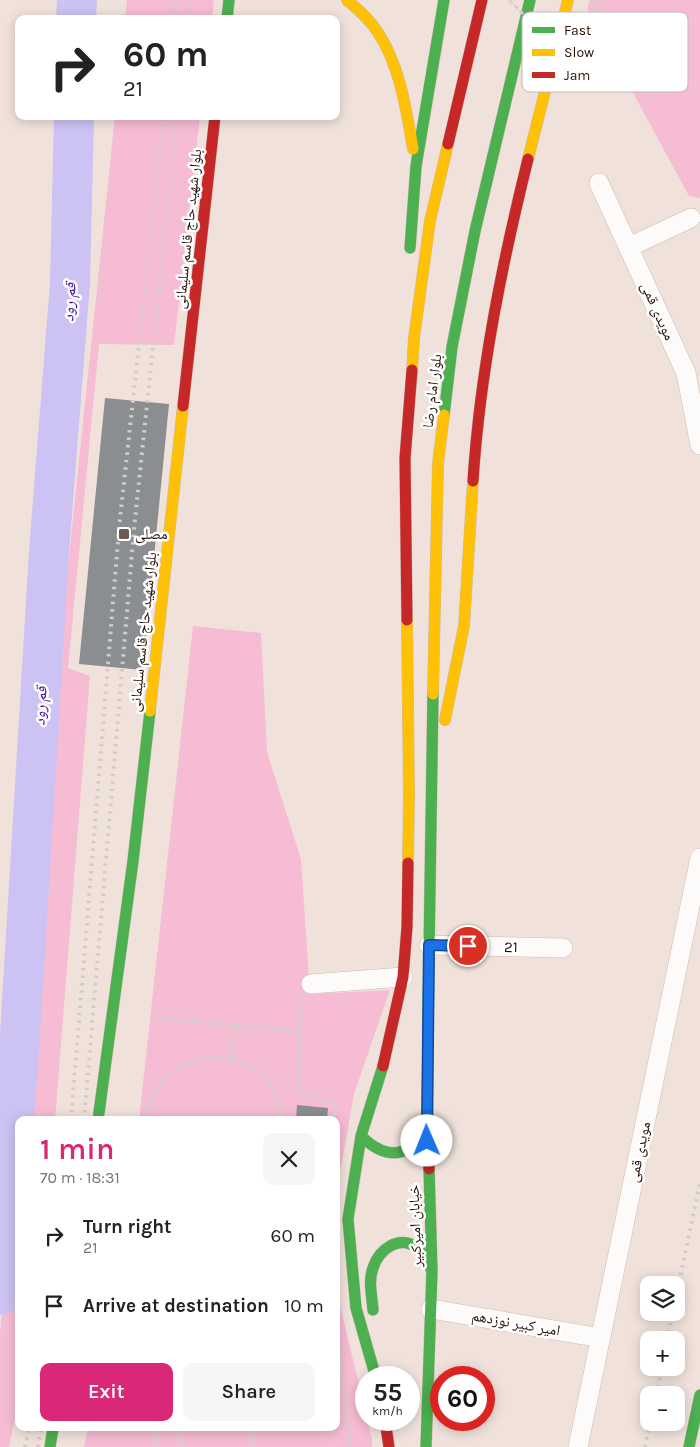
<!DOCTYPE html>
<meta charset="utf-8">
<style>
body{margin:0;font-family:Karla,"Noto Naskh Arabic",sans-serif;background:#f6f6f6;color:#222;height:100vh;display:flex;flex-direction:column;font-size:19px;white-space:nowrap}
*{box-sizing:border-box;margin:0}
p{font-size:16px;color:#767676}
.icon{flex:none;width:28px;height:28px;fill:none;stroke:currentColor;stroke-width:2;stroke-linecap:round;stroke-linejoin:round}
.map{position:relative;flex:1;overflow:hidden}
.panel{position:absolute;left:15px;top:1116px;width:325px;height:315px;display:flex;flex-direction:column;background:#fff;border-radius:10px;box-shadow:0 2px 12px #0003}
.panel>*{flex:none}
.banner{position:absolute;left:15px;top:15px;width:325px;height:105px;border-radius:10px;box-shadow:0 2px 12px #0003;background:#fff;color:#222;overflow:hidden}
.buttons{position:absolute;left:640px;top:1276px;display:grid;gap:10px}
.buttons a{display:grid;place-items:center;width:45px;height:45px;border-radius:10px;background:#fff;box-shadow:0 2px 12px #0003;font-size:25px}
.speed{position:absolute;left:355px;top:1366px;display:flex;gap:10px;font-size:25px;font-weight:700;text-align:center}
.speed>*{display:grid;place-content:center;width:65px;height:65px;border-radius:50%;background:#fff;box-shadow:0 2px 12px #0003;line-height:1}
.speed small{font-size:12px;font-weight:400}
.speed .limit{border:8px solid #d22;background:#fff;color:#111}
.pin{position:absolute;display:grid;place-items:center;width:42px;height:42px;color:#fff;margin:-21px;border:2px solid #fff;border-radius:50%;box-shadow:0 1px 5px #0007}
.me{position:absolute;width:55px;margin:-28px;rotate:359deg;stroke-linejoin:round;filter:drop-shadow(0 0 4px #0008)}
.turn{display:flex;align-items:center;gap:18px;height:105px;padding:0 25px;font-size:22px}
.turn .icon{width:65px;height:65px;stroke-width:2.5}
.turn b{display:block;font-size:35px;line-height:42px}
.round{display:grid;place-items:center;flex:none;width:52px;height:52px;border-radius:10px;background:#f6f6f6}
.head{display:flex;align-items:center;justify-content:space-between;height:85px;padding:0 25px}
h1{font-size:30px;font-weight:600;line-height:38px;color:#db2777}
.primary-button{display:flex;gap:10px;margin-top:auto;padding:10px 25px}
.primary-button a{flex:1;height:58px;border-radius:10px;background:#db2777;color:#fff;font-size:20px;font-weight:600;line-height:58px;text-align:center}
.primary-button a+a{background:#f6f6f6;color:#222}
ul{padding:0;list-style:none}
li{display:flex;align-items:center;gap:15px;height:70px;padding:0 25px}
li div{flex:1}
li b{display:block;font-size:19px}
li em{font-style:normal}
.map>svg:first-child{display:block}
</style>
<div class="map">
<svg width="700" height="1447" viewBox="0 0 700 1447">
<rect width="100%" height="100%" fill="#f0e2db"/>
<path fill="#f6bcd3" d="M127 0H214L212 19H125Z
M590 0H700V198L689 196 587 8Z
M115 116H200L174 345 99 344 68 668 90 676 55 1120H19V1399L9 1447H0V1334L54 700Z
M193 626 261 633 267 752 301 859 310 994 390 990 354 1094 338 1184 339 1301 372 1439V1447H84L88 1428H336V1120H139Z"/>
<g fill="none" stroke-linecap="round" stroke-linejoin="round">
<path stroke="#ccc2f3" stroke-width="40" d="M76 19 77 0
M0 1295 19 1051 49 552 70 283 74 116"/>
</g>
<path fill="#8a8e90" d="M105 398 169 404 143 670 79 664Z
M297 1105 328 1108 327 1120H296Z"/>
<g fill="none" stroke-linecap="round" stroke-linejoin="round">
<g stroke="#cdbbb2" stroke-width="20">
<path id="street" d="M599 183 686 373 700 445
M629 247 691 218
M429 945 563 948
M311 984 403 977
M431 1309 601 1338
M578 1447 700 858"/>
</g>
<g stroke="#cdbbb2" stroke-width="12">
<path id="fast" d="M227 19 229 0
M410 248 416 166 444 0
M444 415 452 347 475 231 530 0
M428 1017 433 694
M98 1120 133 861 150 711
M361 1136C388 1162 412 1158 427 1123
M373 1310C372 1296 368 1281 373 1268 379 1249 400 1234 417 1248 425 1254 428 1263 432 1271
M376 1378 356 1308 348 1219 361 1136 383 1066
M50 1447 53 1428
M426 1447 432 1271 429 1169
M689 1447 700 1395"/>
</g>
<g stroke="#cdbbb2" stroke-width="12">
<path id="slow" d="M347 0C358 9 369 19 377 31 400 65 406 109 413 149
M528 159 568 0
M412 370 414 338 430 221 448 144
M407 620 409 795 408 863
M433 694 438 463 444 415
M150 711 183 406
M445 720 464 626 473 481"/>
</g>
<g stroke="#cdbbb2" stroke-width="12">
<path id="jam" d="M448 144 482 0
M183 406 215 116
M473 481C480 372 502 264 528 159
M407 620 405 458 412 370
M428 1017 427 1123 429 1169
M383 1066 403 977 407 927 408 863
M385 1420 389 1447"/>
</g>
<path stroke="#d5d0ce" stroke-width="3" stroke-dasharray="5 2.5" stroke-linecap="butt" d="M593 12 597 0
M582 42 599 59 584 74
M300 999 299 1093 336 1103 333 1120
M153 1018 299 1031
M231 1059 236 1025
M145 1120C157 1037 276 1037 283 1120
M339 1346 350 1447
M170 1428 185 1447
M251 1428 252 1447
M156 1447 158 1428"/>
<use href="#street" stroke="#fdfbfa" stroke-width="19"/>
<use href="#fast" stroke="#4caf50" stroke-width="11"/>
<use href="#slow" stroke="#ffc107" stroke-width="11"/>
<use href="#jam" stroke="#c62828" stroke-width="11"/>
<path stroke="#d1ccc9" stroke-width="4" stroke-dasharray="2.5 5" stroke-linecap="butt" d="M174 19 176 0
M187 19 189 0
M71 1120 119 528 164 116
M84 1120 134 529 177 116
M676 1297 700 1183
M667 1340 673 1312
M656 1395 662 1368
M25 1447 29 1428
M38 1447 41 1428
M645 1447 650 1422"/>
<path stroke="#d5d0ce" stroke-width="3" stroke-dasharray="5 2.5" stroke-linecap="butt" d="M509 0 584 74"/>
</g>
<g fill="none" stroke-linecap="round" stroke-linejoin="round">
<g stroke="#114b97" stroke-width="12">
<path id="route" d="M427 1141 429 945 468 946"/>
</g>
<use href="#route" stroke="#1a73e8" stroke-width="9"/>
</g>
<rect fill="#6d5a50" stroke="#fff" stroke-width="2" x="118" y="528" width="12" height="12" rx="2.5"/>
<g text-anchor="middle" dominant-baseline="central" stroke-width="5" stroke-linejoin="round" paint-order="stroke">
<g font-size="15" fill="#271105" stroke="#fff">
<text transform="translate(188 229) rotate(-84)">بلوار شهید حاج قاسم سلیمانی</text>
<text transform="translate(658 311) rotate(66)">مویدی قمی</text>
<text transform="translate(432 391) rotate(-83)">بلوار امام رضا</text>
<text transform="translate(143 632) rotate(-84)">بلوار شهید حاج قاسم سلیمانی</text>
<text transform="translate(511 947) rotate(1)">21</text>
<text transform="translate(639 1152) rotate(-78)">مویدی قمی</text>
<text transform="translate(415 1226) rotate(-92)">خیابان امیرکبیر</text>
<text transform="translate(516 1323) rotate(10)">امیر کبیر نوزدهم</text>
</g>
<g font-size="15" fill="#271105" stroke="#fff" text-anchor="start">
<text x="135" y="534">مصلی</text>
</g>
<g font-size="16" font-style="italic" fill="#4510a0" stroke="#fff">
<text transform="translate(69 302) rotate(-86)">قم رود</text>
<text transform="translate(40 706) rotate(-87)">قم رود</text>
</g>
</g>
<rect x="522" y="12" width="166" height="80" rx="8" fill="#fff" stroke="#beb8b4" stroke-width="1"/>
<rect x="532" y="27" width="23" height="6" fill="#4caf50"/>
<rect x="532" y="49" width="23" height="7" fill="#ffc107"/>
<rect x="532" y="72" width="23" height="6" fill="#c62828"/>
<g font-size="14" fill="#271105">
<text x="564" y="35">Fast</text>
<text x="564" y="57">Slow</text>
<text x="564" y="80">Jam</text>
</g>
</svg>
<div class="buttons">
<a><svg class="icon" aria-label="layers" viewBox="0 0 24 24"><path d="M12 4l9 5-9 5-9-5zM3 14l9 5 9-5"/></svg></a>
<a>+</a>
<a>−</a>
</div>
<div class="speed"><div>55<small>km/h</small></div><div class="limit">60</div></div>
<div class="pin" style="left:468px;top:946px;background:#d93025"><svg class="icon" aria-label="arrive" viewBox="0 0 24 24"><path d="M6 21V4h12l-3 4 3 4H6"/></svg></div>
<svg class="me" style="left:427px;top:1141px" viewBox="-20 -20 40 40"><circle r="19" fill="#fff"/><path d="M0-13L10 11 0 6-10 11z" fill="#1a73e8"/></svg>
<div class="banner">
<div class="turn"><svg class="icon" aria-label="right" viewBox="0 0 24 24"><path d="M7 20v-9h11M14 6l5 5-5 5"/></svg><div><b>60 m</b>21</div></div>
</div>
<section class="panel">
<div class="head"><div><h1>1 min</h1><p>70 m · 18:31</p></div><a class="round"><svg class="icon" aria-label="close" viewBox="0 0 24 24"><path d="M6 6l12 12M18 6L6 18"/></svg></a></div>
<ul>
<li><svg class="icon" aria-label="right" viewBox="0 0 24 24"><path d="M7 20v-9h11M14 6l5 5-5 5"/></svg><div><b>Turn right</b><p>21</p></div><em>60 m</em></li>
<li><svg class="icon" aria-label="arrive" viewBox="0 0 24 24"><path d="M6 21V4h12l-3 4 3 4H6"/></svg><div><b>Arrive at destination</b></div><em>10 m</em></li>
</ul>
<div class="primary-button"><a>Exit</a><a>Share</a></div>
</section>
</div>
